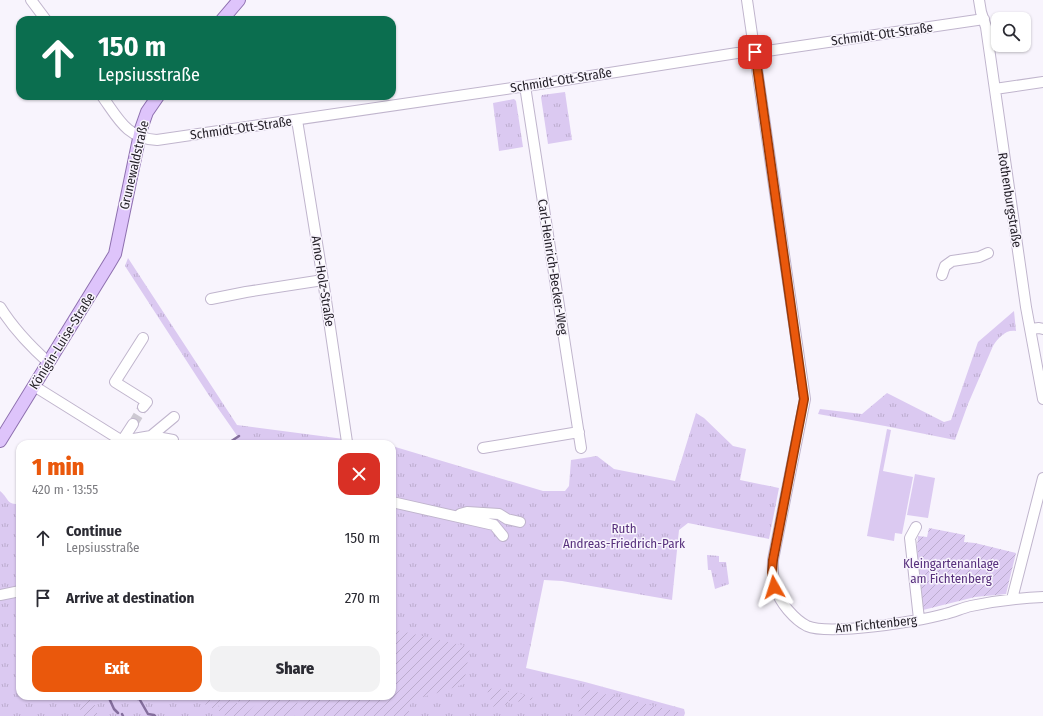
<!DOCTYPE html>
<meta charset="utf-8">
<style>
body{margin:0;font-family:"Fira Sans Condensed",sans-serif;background:#f2f2f3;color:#2b2b33;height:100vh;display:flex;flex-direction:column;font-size:15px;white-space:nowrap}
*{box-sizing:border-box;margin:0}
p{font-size:13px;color:#7c7c81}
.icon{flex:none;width:22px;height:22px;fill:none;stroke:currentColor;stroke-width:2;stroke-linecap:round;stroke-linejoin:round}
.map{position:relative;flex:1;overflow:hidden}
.sheet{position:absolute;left:16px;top:440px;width:380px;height:260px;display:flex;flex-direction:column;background:#fff;border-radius:12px;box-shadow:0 1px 3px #0004}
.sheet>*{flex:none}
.guide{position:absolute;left:16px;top:16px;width:380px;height:84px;border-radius:12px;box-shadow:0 1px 3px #0004;background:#0b6e4f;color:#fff;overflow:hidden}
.controls{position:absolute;left:991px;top:12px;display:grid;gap:8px}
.controls a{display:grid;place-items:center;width:40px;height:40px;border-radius:8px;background:#fff;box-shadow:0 1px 3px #0004;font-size:20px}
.pin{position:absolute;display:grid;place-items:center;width:34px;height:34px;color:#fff;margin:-17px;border-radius:8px;box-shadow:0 2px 6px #0006}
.me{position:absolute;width:44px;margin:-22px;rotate:354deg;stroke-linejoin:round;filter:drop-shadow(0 0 3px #0008)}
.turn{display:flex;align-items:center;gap:14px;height:84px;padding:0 16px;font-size:18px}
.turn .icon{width:52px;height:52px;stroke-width:2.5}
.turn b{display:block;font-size:28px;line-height:34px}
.round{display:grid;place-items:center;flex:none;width:42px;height:42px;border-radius:12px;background:#f2f2f3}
.summary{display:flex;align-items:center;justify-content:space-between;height:68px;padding:0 16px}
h1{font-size:24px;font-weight:800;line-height:30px;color:#ea580c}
.button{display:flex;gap:8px;margin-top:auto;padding:8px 16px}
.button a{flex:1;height:46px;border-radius:12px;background:#ea580c;color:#fff;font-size:16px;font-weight:800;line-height:46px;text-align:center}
.button a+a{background:#f2f2f3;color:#2b2b33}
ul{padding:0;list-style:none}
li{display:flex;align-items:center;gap:12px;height:60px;padding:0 16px}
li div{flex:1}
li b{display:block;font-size:15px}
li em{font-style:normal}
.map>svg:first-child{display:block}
</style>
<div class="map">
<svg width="1043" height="716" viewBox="0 0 1043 716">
<defs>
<pattern id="park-tufts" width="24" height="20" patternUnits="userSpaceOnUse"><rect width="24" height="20" fill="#dbc9f1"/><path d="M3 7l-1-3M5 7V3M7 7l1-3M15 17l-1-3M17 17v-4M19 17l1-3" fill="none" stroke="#bcacce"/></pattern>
<pattern id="garden-furrows" width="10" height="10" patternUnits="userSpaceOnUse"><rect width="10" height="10" fill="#dbc9f1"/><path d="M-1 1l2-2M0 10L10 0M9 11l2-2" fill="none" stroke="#bcacce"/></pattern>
</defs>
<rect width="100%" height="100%" fill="#f8f4fd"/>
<path fill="url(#park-tufts)" d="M565 92 572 140 548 144 541 97 542 95Z
M514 99 516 101 523 147 499 151 493 103Z
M128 258 237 425 382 444H228L238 437 208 394 125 266Z
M1014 311 1016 331C1006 329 998 338 993 346L968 404 955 440 885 426 818 414 820 409 862 414 887 393 944 422 951 420 978 342Z
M696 413 704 418 733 446 746 449 740 480 779 488 769 539 688 523 679 530 672 600 562 581 544 580 526 668 585 682 684 709 685 713 684 716H0V491C9 498 6 505 20 504V696H392V446L543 491H565L569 486 571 460 597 456 614 469 675 481Z
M707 555 719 556V562H726L729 584 715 589 711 570H708Z"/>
<path fill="url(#garden-furrows)" d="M929 528 965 535 964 542 975 543 1016 553 1006 594 975 597 923 610 917 546 918 536 927 537Z
M392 629 470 647 464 684 434 694 411 700 408 716H299L304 696H392Z
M486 688 507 690 508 704 494 708Z
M584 689 683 713 682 716H586L578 711Z
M508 691 519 693 536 699 509 703Z
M85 696H92L98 716H79L81 706Z
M206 696H222L217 711 201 702Z
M223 696H231L234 701 237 703C236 712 230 714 222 716L219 714V707Z
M232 696H263L240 716H226C235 712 236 709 239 700L237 702Z
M266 696H299L294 716H243Z"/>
<path fill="#dbc9f1" d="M887 429 891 430 883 471 913 477 902 534 895 533 894 541 867 536Z
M915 474 935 478 928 518 907 515Z"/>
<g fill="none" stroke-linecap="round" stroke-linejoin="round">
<path stroke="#846e9d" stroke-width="2.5" d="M227 444 239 436
M104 696 109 698 114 709 118 713
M134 696 138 699
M140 700 148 714 154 715 155 716
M122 714 123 716"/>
<path stroke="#cdc9d2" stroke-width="10" stroke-dasharray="10 5" stroke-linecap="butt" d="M133 424 143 407"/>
<g stroke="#c0b5cd" stroke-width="12">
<path id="minor" d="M31 0 46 20
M747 0 805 399 773 560C772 581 775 595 788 610 794 617 799 622 807 626 830 636 919 621 945 614 954 612 962 608 971 606 995 601 1019 598 1043 597
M979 0 981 12 986 27 1026 307 1043 399
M525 86 581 448
M995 89 1043 82
M102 96C118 118 127 139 157 140L533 85 737 53 767 51 984 19
M297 120 323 280 347 442
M942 275 945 266 952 261 979 257 988 253
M211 299 246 292 323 280
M0 307C13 328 30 346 49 363
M1031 329 1039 328 1043 329
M143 338 115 382 147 402 143 407
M34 386 127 444
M151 436 174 417
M122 441 151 436 173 440
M122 441 133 424
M483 448 579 432
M392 502 494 525 503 536
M460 514 467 512 499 514 507 519 520 522
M916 527 910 538 919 619
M0 595 20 591
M1012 599 1043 478"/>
</g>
<g stroke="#8e70af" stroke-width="14">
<path id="major" d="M222 20 239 0
M0 441 109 264 115 254 141 129 147 112 158 96"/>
</g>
<use href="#minor" stroke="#fff" stroke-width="10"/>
<use href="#major" stroke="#dec4fb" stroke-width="12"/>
</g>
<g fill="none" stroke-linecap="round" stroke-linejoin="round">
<g stroke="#983908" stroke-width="10">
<path id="route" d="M755 52 804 399 773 560 772 573 774 587"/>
</g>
<use href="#route" stroke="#ea580c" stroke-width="7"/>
</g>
<g text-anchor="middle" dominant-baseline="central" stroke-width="3" stroke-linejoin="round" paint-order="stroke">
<g font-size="13" fill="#221e26" stroke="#f8f4fd">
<text transform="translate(882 34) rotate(-8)">Schmidt-Ott-Straße</text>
<text transform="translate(561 80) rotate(-9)">Schmidt-Ott-Straße</text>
<text transform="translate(241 128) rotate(-8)">Schmidt-Ott-Straße</text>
<text transform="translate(134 165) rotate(-77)">Grunewaldstraße</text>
<text transform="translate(1010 200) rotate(81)">Rothenburgstraße</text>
<text transform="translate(553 267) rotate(81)">Carl-Heinrich-Becker-Weg</text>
<text transform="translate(323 281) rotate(81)">Arno-Holz-Straße</text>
<text transform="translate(62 341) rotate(-58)">Königin-Luise-Straße</text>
<text transform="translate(876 624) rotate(-6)">Am Fichtenberg</text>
</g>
<g font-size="13" fill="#58317d" stroke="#f8f4fd">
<text x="624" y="528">Ruth<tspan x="624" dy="15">Andreas-Friedrich-Park</tspan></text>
<text x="951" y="563">Kleingartenanlage<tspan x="951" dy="15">am Fichtenberg</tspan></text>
</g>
</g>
</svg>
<div class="controls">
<a><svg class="icon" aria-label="search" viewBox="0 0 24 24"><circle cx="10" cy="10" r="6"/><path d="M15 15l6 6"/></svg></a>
</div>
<div class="pin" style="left:755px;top:52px;background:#d93025"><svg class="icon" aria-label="arrive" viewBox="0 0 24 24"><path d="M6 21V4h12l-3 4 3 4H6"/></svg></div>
<svg class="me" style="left:774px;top:587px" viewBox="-20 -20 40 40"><path d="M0-17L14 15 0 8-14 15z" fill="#ea580c" stroke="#fff" stroke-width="4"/></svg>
<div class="guide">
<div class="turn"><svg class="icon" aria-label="ahead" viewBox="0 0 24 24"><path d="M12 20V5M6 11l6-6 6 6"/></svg><div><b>150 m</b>Lepsiusstraße</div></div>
</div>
<section class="sheet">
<div class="summary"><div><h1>1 min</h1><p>420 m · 13:55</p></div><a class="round" style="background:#d93025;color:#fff"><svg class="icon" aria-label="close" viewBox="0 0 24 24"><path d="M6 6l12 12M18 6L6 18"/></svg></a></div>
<ul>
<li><svg class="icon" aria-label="ahead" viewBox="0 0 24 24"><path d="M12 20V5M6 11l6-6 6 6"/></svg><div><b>Continue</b><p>Lepsiusstraße</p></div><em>150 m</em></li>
<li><svg class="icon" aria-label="arrive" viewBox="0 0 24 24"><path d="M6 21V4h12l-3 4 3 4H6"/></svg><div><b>Arrive at destination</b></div><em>270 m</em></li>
</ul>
<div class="button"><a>Exit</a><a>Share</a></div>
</section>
</div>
